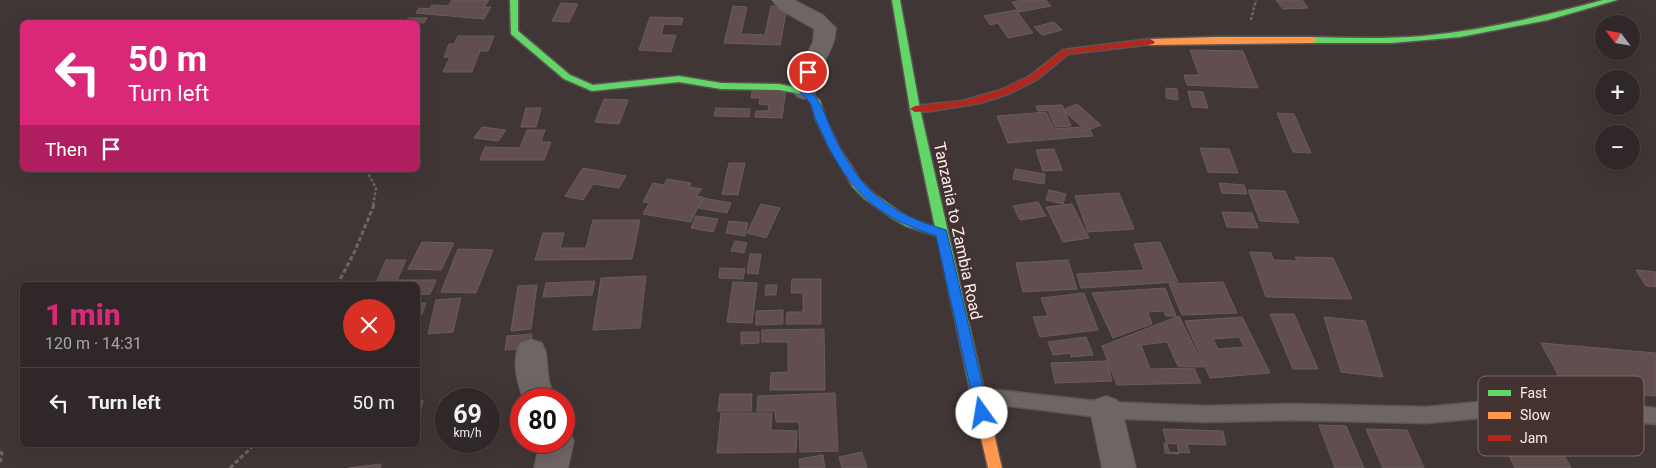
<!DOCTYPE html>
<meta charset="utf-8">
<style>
body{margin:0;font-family:Roboto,sans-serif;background:#383030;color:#f1f3f6;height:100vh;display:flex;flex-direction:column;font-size:19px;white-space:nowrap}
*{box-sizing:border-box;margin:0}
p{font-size:16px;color:#a8a6a8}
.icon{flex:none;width:28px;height:28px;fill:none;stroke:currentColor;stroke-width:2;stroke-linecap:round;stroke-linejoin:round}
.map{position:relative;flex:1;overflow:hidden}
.side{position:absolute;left:20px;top:282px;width:400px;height:165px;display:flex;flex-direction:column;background:#302828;border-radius:8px;box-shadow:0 5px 20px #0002,0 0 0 1px #4b4445}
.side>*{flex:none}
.guide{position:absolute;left:20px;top:20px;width:400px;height:152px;border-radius:8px;box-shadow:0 5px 20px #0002,0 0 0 1px #4b4445;background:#db2777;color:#fff;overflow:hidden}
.needle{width:32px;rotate:301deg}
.buttons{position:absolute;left:1595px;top:15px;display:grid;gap:10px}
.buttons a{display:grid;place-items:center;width:45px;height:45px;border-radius:50%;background:#302828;box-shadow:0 5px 20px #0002,0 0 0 1px #4b4445;font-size:25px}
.speed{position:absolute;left:435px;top:388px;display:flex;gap:10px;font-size:25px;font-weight:700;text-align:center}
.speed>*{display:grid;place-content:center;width:65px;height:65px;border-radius:50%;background:#302828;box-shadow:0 5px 20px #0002,0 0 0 1px #4b4445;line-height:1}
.speed small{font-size:12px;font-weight:400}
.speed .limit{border:8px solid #d22;background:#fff;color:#111}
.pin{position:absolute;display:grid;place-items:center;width:42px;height:42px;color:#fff;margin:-21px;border:2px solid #fff;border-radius:50%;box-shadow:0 1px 5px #0007}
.me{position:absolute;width:55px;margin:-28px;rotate:347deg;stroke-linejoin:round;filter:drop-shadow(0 0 4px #0008)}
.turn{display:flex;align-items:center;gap:18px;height:105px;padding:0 25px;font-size:22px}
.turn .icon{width:65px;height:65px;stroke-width:2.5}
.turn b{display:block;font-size:35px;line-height:42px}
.then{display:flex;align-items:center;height:48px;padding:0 25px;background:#0003;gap:10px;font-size:19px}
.round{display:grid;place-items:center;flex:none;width:52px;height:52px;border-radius:26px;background:#383030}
.overview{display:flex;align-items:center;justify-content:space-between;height:85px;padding:0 25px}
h1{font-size:30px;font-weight:800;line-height:38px;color:#db2777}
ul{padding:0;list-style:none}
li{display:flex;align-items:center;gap:15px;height:70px;padding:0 25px;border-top:1px solid #4b4445}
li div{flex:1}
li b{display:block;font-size:19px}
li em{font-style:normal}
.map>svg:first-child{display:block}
</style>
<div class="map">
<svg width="1656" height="468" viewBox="0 0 1656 468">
<rect width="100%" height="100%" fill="#403635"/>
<path fill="#634e4f" stroke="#665e5d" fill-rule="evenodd" d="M452 0H489L484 7H491L484 19 416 13 419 8 429 9 432 5 448 6Z
M1023 0H1046L1051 6 1019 12 1012 2Z
M1276 0H1302L1308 8 1283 9Z
M561 3 578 4 569 22 552 21Z
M733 6 747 7 741 34 765 35 771 6 787 7 780 45 724 43Z
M1016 10 1033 33 1008 38 998 23 990 25 984 16Z
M650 17 683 18 681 25 664 24 661 35H676L671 52 639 50Z
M408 18H427L424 23 405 22Z
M1054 22 1062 30 1042 35 1034 27Z
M458 36H494L488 51H480L472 72H443L450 57H444L449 44H454Z
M1190 50 1243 51 1258 88 1187 85 1184 75H1199Z
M753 88 786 89 782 118 755 117 756 111H768L769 105 759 104 760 98H751Z
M1166 88 1177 89 1178 100 1166 98Z
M1188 91 1203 92 1208 108 1192 107Z
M604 99 628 100 619 124 595 122Z
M1077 104 1101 125 1086 131 1063 110Z
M1062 105 1071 126 1055 127 1048 110 1038 111 1036 106Z
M526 108H541L536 127H521Z
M716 108 750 109 749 117 714 116Z
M1046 112 1054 129 1081 127 1083 131 1090 130 1093 136 1008 143 997 116Z
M1277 113 1294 114 1311 153 1293 152Z
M482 127 506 130 498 141 474 138Z
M527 130H545L541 142H551L544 160H480L485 147 520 148Z
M1200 148 1229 149 1238 173 1208 172Z
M1054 149 1062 170 1043 171 1036 150Z
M729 163H745L738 195 722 194Z
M583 168 626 176 619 188 593 184 583 200 565 196Z
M1015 169 1045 174 1044 184 1013 179Z
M667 179 691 183 689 187 702 189 696 196 703 197 691 222 643 214 649 203 643 202 653 183 664 185Z
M1219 183 1244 185 1247 194 1222 193Z
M1049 190 1066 194 1063 204 1046 200Z
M1248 190 1285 191 1299 223 1260 221Z
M1119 193 1134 229 1088 232 1075 196Z
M703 198 731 203 727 213 699 208Z
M1038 202 1046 216 1020 220 1013 206Z
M761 204 780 208 766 238 747 233Z
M1072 204 1089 238 1063 242 1046 207Z
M1222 212 1252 213 1258 228 1227 227Z
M696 216 718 219 713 232 691 228Z
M593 220H640L632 259 535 260 543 233H564L560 248H586Z
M729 221 748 223 745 236 726 233Z
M735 241 747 243 744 253 731 251Z
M422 242 454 243 441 270 408 269Z
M1160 242 1178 282 1081 288 1077 274 1144 270 1134 244Z
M458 249 493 250 476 293 441 292Z
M1250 252 1271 253 1274 260 1297 261 1295 257 1333 258 1352 299 1266 297Z
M750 254H761L758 274 747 273Z
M386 260H406L397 280H436L430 294 418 295V285H375Z
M1068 260 1077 289 1023 292 1016 263Z
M720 268 745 269 743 279 719 278Z
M1636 270 1656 272V287L1646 286Z
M646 276 640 328 593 330 601 278Z
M792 279H821V324H786L787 312H803V293H791Z
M595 281 592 295 543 297 546 283Z
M733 282 757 283 752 323 727 322Z
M1223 282 1237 313 1182 315 1169 284Z
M537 285 531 329 511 331 518 286Z
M766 285H777L776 295H765Z
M1165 288 1176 316H1166L1164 311 1148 312 1152 324 1113 338 1092 293Z
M1084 293 1098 330 1040 337 1033 317 1048 316 1041 298Z
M461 298 453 332 428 334 436 300Z
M418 303H426L422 314H418Z
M783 310V324L756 325V311Z
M1270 314H1294L1318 369H1293Z
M1179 316 1204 367 1178 366 1167 342 1141 345 1150 369 1194 368 1201 383 1117 385 1102 346Z
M1242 317 1270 373 1210 378 1185 321ZM1239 337 1244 347 1218 349 1213 339Z
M1324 317 1365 321 1383 377 1341 372Z
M824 329 825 390H770L771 373 788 372V342H762V330Z
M741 332H759V343L741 344Z
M532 334 530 348 505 350 507 336Z
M1086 337 1093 355 1071 357 1070 353 1053 355 1048 342Z
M1541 343 1656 353V396L1565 388Z
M1107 361 1112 381 1055 383 1051 363Z
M835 393 838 451 800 452 799 422H776L775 411H757L758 396Z
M720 394H752L751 411H718Z
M418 400H423L418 422Z
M721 413H772L771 430 797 431 796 452 717 453Z
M1319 425 1346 426 1364 468H1335Z
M1163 429 1223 431 1226 445 1187 444 1190 453 1169 452Z
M1366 429 1407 430 1424 468H1383Z
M1501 439 1557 443 1571 468H1515Z
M1164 443 1177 444 1179 454 1165 453Z
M862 452 867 468H842L839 457Z
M823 455 825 468H800L799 459Z
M381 464 380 468H348Z"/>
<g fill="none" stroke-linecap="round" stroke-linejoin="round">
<g stroke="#5d5454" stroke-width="3">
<path id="lane" d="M978 388 1106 402 1205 406 1292 404 1426 407 1533 397 1656 408V424L1533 413 1426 423 1292 420 1205 422 1106 418 978 402 972 400 969 395 972 390Z"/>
</g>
<g stroke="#5d5454" stroke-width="2">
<path id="street" d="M772 0H794L823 15 836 28C835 49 825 56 819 74 817 82 818 90 813 97L805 99 797 97 793 92 797 73 813 42 814 29 779 9Z
M531 339 542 343 546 352 549 381 555 399H523C517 381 511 360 520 343Z
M1106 396 1117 400 1122 410 1136 468H1102L1090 410 1095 400Z
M564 429 569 431 574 441 568 468H534L540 441H564Z"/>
</g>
<g stroke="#5d5454" stroke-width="3">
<path id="fast" d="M510 0H518V31L570 75 593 85 679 76 721 83 779 84 808 90 820 101 826 120 839 147 861 181 873 193 900 212 914 220 935 227 910 109 892 0H900L920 109 986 399 984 403 979 405 974 403 972 399 937 236 906 226 892 218 865 199 853 187 829 147 816 120 811 102 802 94 779 90 721 89 679 82 592 91 564 79 511 34Z
M1603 0H1617L1548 20 1460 37 1391 43H1312L1307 40 1312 37C1349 38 1386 39 1423 36 1484 30 1544 16 1603 0Z"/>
</g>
<g stroke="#5d5454" stroke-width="3">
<path id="slow" d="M1215 37H1312L1317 40 1312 43 1150 45 1145 42 1150 39Z
M979 393 984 395 986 399 1002 468H988L972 399 974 395Z"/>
</g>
<g stroke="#5d5454" stroke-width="3">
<path id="jam" d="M1150 39 1155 42 1153 44 1068 54 1036 80 1008 94 980 103 931 111 915 112 910 109 915 106 962 101 1001 90 1030 76 1063 50Z"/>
</g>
<path stroke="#6e6665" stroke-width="2.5" stroke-dasharray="3 2" stroke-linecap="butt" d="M1251 20 1256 0
M366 170 376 188 373 206"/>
<path stroke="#6e6665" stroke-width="3" stroke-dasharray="4.5 2.5" stroke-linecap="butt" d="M337 285 354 253 374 205
M0 452 2 453 0 464
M230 468 254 445"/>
<use href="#lane" fill="#6e6665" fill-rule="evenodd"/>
<use href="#street" fill="#6e6665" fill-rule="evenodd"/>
<use href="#fast" fill="#63d668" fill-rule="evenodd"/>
<use href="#slow" fill="#ff974d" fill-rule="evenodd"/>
<use href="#jam" fill="#b3261e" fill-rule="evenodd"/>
</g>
<path fill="#1a73e8" stroke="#114b97" d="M804 70H808L812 72 810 91C823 103 827 122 835 138 862 193 888 212 946 230L947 233 989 413 987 417 982 419 978 417 976 413 936 236C882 218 855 198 828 146 824 137 819 127 815 118 813 113 813 108 810 103 808 99 803 96 800 92Z"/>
<g text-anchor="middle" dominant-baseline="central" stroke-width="5" stroke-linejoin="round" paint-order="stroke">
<g font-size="16" fill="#faeeed" stroke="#443231">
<text transform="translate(958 231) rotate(78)">Tanzania to Zambia Road</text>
</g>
</g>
<rect x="1478" y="376" width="166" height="80" rx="8" fill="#443231" stroke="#7b6a69" stroke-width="1"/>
<rect x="1488" y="390" width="23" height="6" fill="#63d668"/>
<rect x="1488" y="412" width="23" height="7" fill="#ff974d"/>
<rect x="1488" y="435" width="23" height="6" fill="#b3261e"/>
<g font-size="14" fill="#faeeed">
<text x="1520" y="398">Fast</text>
<text x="1520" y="420">Slow</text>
<text x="1520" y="443">Jam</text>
</g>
</svg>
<div class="buttons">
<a><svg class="needle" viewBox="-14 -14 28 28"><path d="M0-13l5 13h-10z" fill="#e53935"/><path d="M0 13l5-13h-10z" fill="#a8a6a8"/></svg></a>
<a>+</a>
<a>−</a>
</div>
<div class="speed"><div>69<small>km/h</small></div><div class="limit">80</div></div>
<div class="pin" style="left:808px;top:72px;background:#d93025"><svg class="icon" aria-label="arrive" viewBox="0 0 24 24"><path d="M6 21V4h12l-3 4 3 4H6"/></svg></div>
<svg class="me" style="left:982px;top:413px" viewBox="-20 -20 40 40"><circle r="19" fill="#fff"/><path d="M0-13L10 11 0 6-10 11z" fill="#1a73e8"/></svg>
<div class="guide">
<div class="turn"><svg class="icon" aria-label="left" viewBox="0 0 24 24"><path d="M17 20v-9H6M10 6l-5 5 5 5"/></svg><div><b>50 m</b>Turn left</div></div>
<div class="then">Then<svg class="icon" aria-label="arrive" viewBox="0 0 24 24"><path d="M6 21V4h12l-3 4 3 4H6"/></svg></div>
</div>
<section class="side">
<div class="overview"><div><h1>1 min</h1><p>120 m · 14:31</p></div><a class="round" style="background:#d93025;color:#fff"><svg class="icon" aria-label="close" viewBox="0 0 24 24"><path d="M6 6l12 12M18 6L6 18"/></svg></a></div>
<ul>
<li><svg class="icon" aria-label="left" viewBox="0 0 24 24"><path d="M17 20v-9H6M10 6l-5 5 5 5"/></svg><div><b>Turn left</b></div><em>50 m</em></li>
</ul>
</section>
</div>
